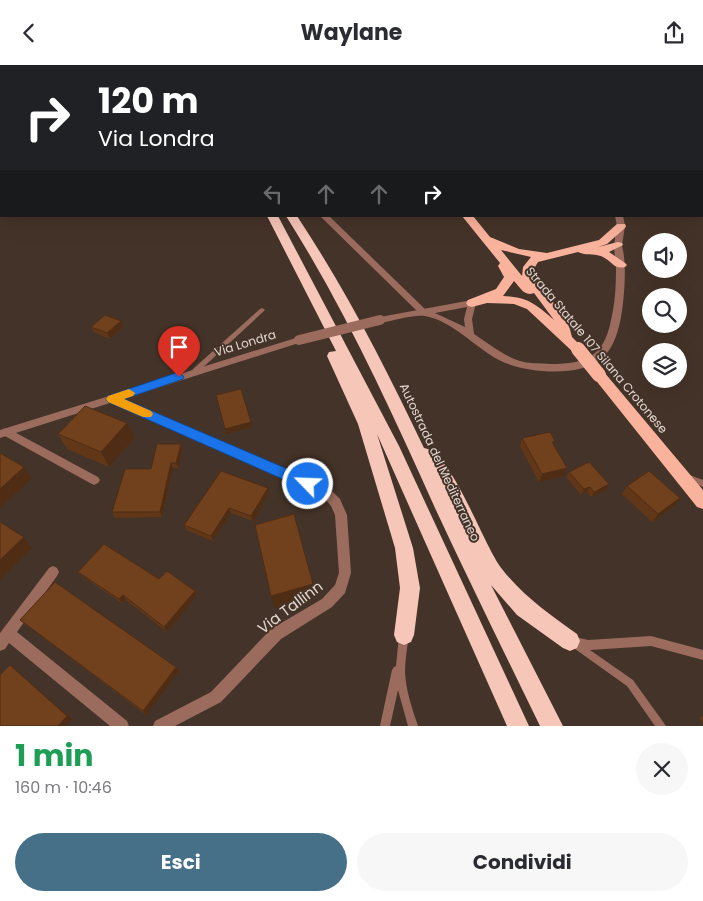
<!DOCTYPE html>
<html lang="it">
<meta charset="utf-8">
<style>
body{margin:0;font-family:Poppins,sans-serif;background:#f7f7f7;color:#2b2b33;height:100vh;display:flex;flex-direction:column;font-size:19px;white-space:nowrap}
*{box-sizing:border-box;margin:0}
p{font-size:16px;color:#7c7c81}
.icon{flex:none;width:28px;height:28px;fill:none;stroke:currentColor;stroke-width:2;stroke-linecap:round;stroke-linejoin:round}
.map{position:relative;height:661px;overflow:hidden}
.side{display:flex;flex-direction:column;background:#fff;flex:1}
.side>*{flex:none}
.top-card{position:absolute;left:0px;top:0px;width:704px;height:152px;box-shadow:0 5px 20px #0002;background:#202124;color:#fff;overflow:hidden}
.buttons{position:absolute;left:642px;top:168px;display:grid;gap:10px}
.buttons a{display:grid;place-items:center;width:45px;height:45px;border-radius:50%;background:#fff;box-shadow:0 5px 20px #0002;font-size:25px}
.pin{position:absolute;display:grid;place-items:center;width:42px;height:42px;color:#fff;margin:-51px -21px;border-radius:50% 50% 50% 0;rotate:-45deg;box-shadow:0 0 5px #0007}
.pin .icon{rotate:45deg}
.me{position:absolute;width:55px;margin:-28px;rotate:294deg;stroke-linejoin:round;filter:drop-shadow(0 0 4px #0008)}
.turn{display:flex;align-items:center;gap:18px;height:105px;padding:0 15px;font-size:22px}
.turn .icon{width:65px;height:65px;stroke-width:2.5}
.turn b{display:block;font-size:35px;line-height:42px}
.lanes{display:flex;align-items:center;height:48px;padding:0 15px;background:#0003;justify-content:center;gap:25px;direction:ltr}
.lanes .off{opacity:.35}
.round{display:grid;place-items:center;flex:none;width:52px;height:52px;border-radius:26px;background:#f7f7f7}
.overview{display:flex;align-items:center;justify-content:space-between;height:85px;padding:0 15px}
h1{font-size:30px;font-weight:700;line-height:38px;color:#1e9e55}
.cta{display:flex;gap:10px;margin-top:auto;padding:10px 15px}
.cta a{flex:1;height:58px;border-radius:30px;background:#457087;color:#fff;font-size:20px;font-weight:700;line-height:58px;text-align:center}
.cta a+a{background:#f7f7f7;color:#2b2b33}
header{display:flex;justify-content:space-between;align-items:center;height:65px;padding:0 15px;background:#fff;font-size:22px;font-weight:700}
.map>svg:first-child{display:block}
</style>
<header><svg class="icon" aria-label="back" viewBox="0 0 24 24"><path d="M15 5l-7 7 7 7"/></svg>Waylane<svg class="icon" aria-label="share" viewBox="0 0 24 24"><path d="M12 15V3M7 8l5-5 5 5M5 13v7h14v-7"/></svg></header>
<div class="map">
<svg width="703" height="661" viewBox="0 0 703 661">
<rect width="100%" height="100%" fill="#443328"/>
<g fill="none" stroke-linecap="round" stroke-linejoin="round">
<path fill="#9b6b5d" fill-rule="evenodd" d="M255 0H259L258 1H254Z
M262 243 265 245 264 246 197 308H193L192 306 193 304 260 244Z
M687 409 703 415V422L684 414 683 412 684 410Z
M404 566 407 568 409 571C407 583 405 595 405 607 406 626 412 643 418 661H408L398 625 390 661H380L392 605 394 602 396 601 399 571 401 568Z
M571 571 588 575 651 571 703 585V595L651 581 590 585 633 615 666 661H655L627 621 568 579 566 576 568 573Z"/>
<path fill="#9b6b5d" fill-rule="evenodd" d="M197 0H203L204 1H198Z
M507 0H514L515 1H508Z
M689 0H695L696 1H689Z
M702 1H703V5H702Z
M702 99H703V103H702Z
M320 151H329L426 245 427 247 426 249H420Z
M615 151H623L625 161 622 180 618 182 614 180 617 161Z
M112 330 330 424 340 434 347 450 351 508 345 528 332 542 281 574 221 637 175 661H153L155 656 211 627 271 564 322 534 335 520 339 508 335 450 331 441 322 430 108 337 107 334 108 331Z
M7 363 98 412 100 415 98 418 94 420 90 418 3 370 2 367 3 364Z
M53 501 57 503 59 507 57 511 17 567 127 656 129 661H110L9 578 5 584 0 586V568L49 503Z"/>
<path fill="#9b6b5d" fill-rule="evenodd" d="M615 178H621C628 196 624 239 620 257 617 271 612 285 601 294 579 313 524 308 499 295 474 282 453 256 425 251 414 249 392 256 380 258L376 255 380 252 472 235 476 238 472 254 474 269C488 278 501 289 517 295 527 299 540 298 551 299 587 299 604 291 611 255 615 239 616 221 616 205 616 196 613 186 615 178ZM467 242 464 254 465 262 435 248Z
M299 272 302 273 304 275 302 277 0 373V365Z"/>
<path fill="#f9b29c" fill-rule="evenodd" d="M400 0H408V1H401Z
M462 151H473L490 172 519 184 547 188 599 175 617 159H625L626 161 625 163 607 179 598 182 618 177 622 178 623 180 609 187 625 198 627 200 625 202C615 205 611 196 603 192 595 188 585 191 578 187L538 197 535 202 534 212 568 257 572 272 584 284 583 287H573L527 244 514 239 487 238 472 242 468 241 466 238 468 235 496 224 504 212 498 201 500 198ZM501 185 531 192 523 202 522 211ZM514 216C520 222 524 232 534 228L554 255C536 239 527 232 503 231Z
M599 305 604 307 703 425V444L697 442 594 313 592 310 594 307Z"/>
<path fill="#f6c6b8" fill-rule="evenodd" d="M97 0H106L107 1H98Z
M112 0H121L122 1H113Z
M267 151H278L399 381 529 661H507L377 369 413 483 420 523 414 570 411 577 404 580 397 577 394 570 400 523 395 483 358 359 327 291 329 287 336 286Z
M286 151H297C346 225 386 303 424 383 452 387 483 480 502 504 523 531 549 549 577 569L580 576 577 583 570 586 563 583 517 550 491 520 563 661H540C505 589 469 516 435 443 390 343 345 244 286 151Z"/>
<path stroke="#9b6b5d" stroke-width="10" d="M299 275 380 255"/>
<path stroke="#f9b29c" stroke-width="14" d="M578 284 599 310"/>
</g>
<path fill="#613718" d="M632 0H661L660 1H631Z
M121 256 123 262 110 274 94 267 91 262Z
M58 369 134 373 109 402 67 384Z
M522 373 553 380 563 411 539 417 520 381Z
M181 379 182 384 178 403H173L162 452 115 453 112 447 151 404Z
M221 406 269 428 253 456 231 448 213 476 186 465 184 460Z
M569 407 609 419 606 425 591 432 587 427 581 430 566 412Z
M627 421 674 441 652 457 622 429Z
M78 507 159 514 195 526 197 531 167 567 126 535 123 539 82 511Z
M20 555 176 602 179 606 146 650Z
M703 651V658L699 653Z"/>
<path fill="#4f2d14" d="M121 256 123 262 110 274 107 268Z
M251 357 252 362 226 369 225 364Z
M127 358 134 373 109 402 101 387Z
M181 379 182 384 178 403 176 398Z
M171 398 173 403 162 452 160 447Z
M24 402 32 413 0 443V424Z
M567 403 563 411 539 417 542 409Z
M609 419 606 425 591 432 594 427Z
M590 422 587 427 581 430 584 424Z
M268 423 269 428 253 456 251 451Z
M680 433 674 441 652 457 658 449Z
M229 443 231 448 213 476 211 471Z
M24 472 32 483 0 515V495Z
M313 519 314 532 274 543 271 531Z
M195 526 197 531 167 567 164 562Z
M123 530 126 535 123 539 119 534Z
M10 600 72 654 66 661H58Z
M176 602 179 606 146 650 143 646Z"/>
<path fill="#71401c" stroke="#4f2d14" d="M306 0H322L320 1H304Z
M632 0H651L650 1H631Z
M702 53H703L702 75Z
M105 250 121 256 107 268 91 262Z
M241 324 251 357 225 364 216 330Z
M85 341 127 358 101 387 58 369Z
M550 367 555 376 552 377 567 403 542 409 522 373Z
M157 379H181L176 398H171L160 447H112L125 404H151Z
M0 388 24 402 0 424Z
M589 397 609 419 594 427 590 422 584 424 569 407Z
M221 406 268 423 251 451 229 443 211 471 184 460Z
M649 406 680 433 658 449 627 421Z
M294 449 313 519 271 531 255 460Z
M0 457 24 472 0 495Z
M104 479 159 514 167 506 195 526 164 562 123 530 119 534 78 507Z
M55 517 176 602 143 646 20 555Z
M10 600 67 651 58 661H0V610Z"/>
<path fill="#1a73e8" stroke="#114b97" d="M179 307 184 312 183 314 124 334 313 415 314 419 313 423 308 425 303 423 108 337 106 334 108 331Z"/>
<path fill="#f59e0b" d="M129 324 135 328 133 331 124 334 151 346 153 349 151 352H143L108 337 106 334 108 331Z"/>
<g text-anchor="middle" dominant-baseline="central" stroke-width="4" stroke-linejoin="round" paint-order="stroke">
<g font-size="12" fill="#e2d7d0" stroke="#443328">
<text transform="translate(245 278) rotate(-17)">Via Londra</text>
<text transform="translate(597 285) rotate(50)">Strada Statale 107 Silana Crotonese</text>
<text transform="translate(440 397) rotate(65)">Autostrada del Mediterraneo</text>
</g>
<g font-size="15" fill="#e2d7d0" stroke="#443328">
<text transform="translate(290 542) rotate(-37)">Via Tallinn</text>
</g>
</g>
</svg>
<div class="buttons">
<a><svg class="icon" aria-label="sound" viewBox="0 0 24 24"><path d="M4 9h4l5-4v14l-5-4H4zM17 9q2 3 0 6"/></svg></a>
<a><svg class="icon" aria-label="search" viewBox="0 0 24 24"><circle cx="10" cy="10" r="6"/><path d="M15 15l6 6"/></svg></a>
<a><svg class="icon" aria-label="layers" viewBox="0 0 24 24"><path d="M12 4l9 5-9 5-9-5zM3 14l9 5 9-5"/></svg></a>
</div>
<div class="pin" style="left:179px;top:312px;background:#d93025"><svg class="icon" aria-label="arrive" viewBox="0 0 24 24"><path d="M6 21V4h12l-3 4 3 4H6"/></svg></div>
<svg class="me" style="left:308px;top:419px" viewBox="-20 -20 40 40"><circle r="17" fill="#1a73e8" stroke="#fff" stroke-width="3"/><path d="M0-11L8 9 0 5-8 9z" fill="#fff"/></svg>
<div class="top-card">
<div class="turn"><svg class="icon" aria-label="right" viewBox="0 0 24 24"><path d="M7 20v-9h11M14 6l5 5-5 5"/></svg><div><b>120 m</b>Via Londra</div></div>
<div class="lanes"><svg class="icon off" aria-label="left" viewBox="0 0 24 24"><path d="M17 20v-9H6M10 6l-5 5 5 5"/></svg><svg class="icon off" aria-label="ahead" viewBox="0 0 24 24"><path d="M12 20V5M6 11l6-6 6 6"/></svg><svg class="icon off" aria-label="ahead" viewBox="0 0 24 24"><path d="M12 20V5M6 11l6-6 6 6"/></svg><svg class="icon" aria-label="right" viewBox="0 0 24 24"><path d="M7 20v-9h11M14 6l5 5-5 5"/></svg></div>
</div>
</div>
<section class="side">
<div class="overview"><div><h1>1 min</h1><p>160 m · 10:46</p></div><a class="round"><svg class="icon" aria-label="close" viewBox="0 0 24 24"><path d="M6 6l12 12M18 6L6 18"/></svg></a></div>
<div class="cta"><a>Esci</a><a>Condividi</a></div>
</section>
